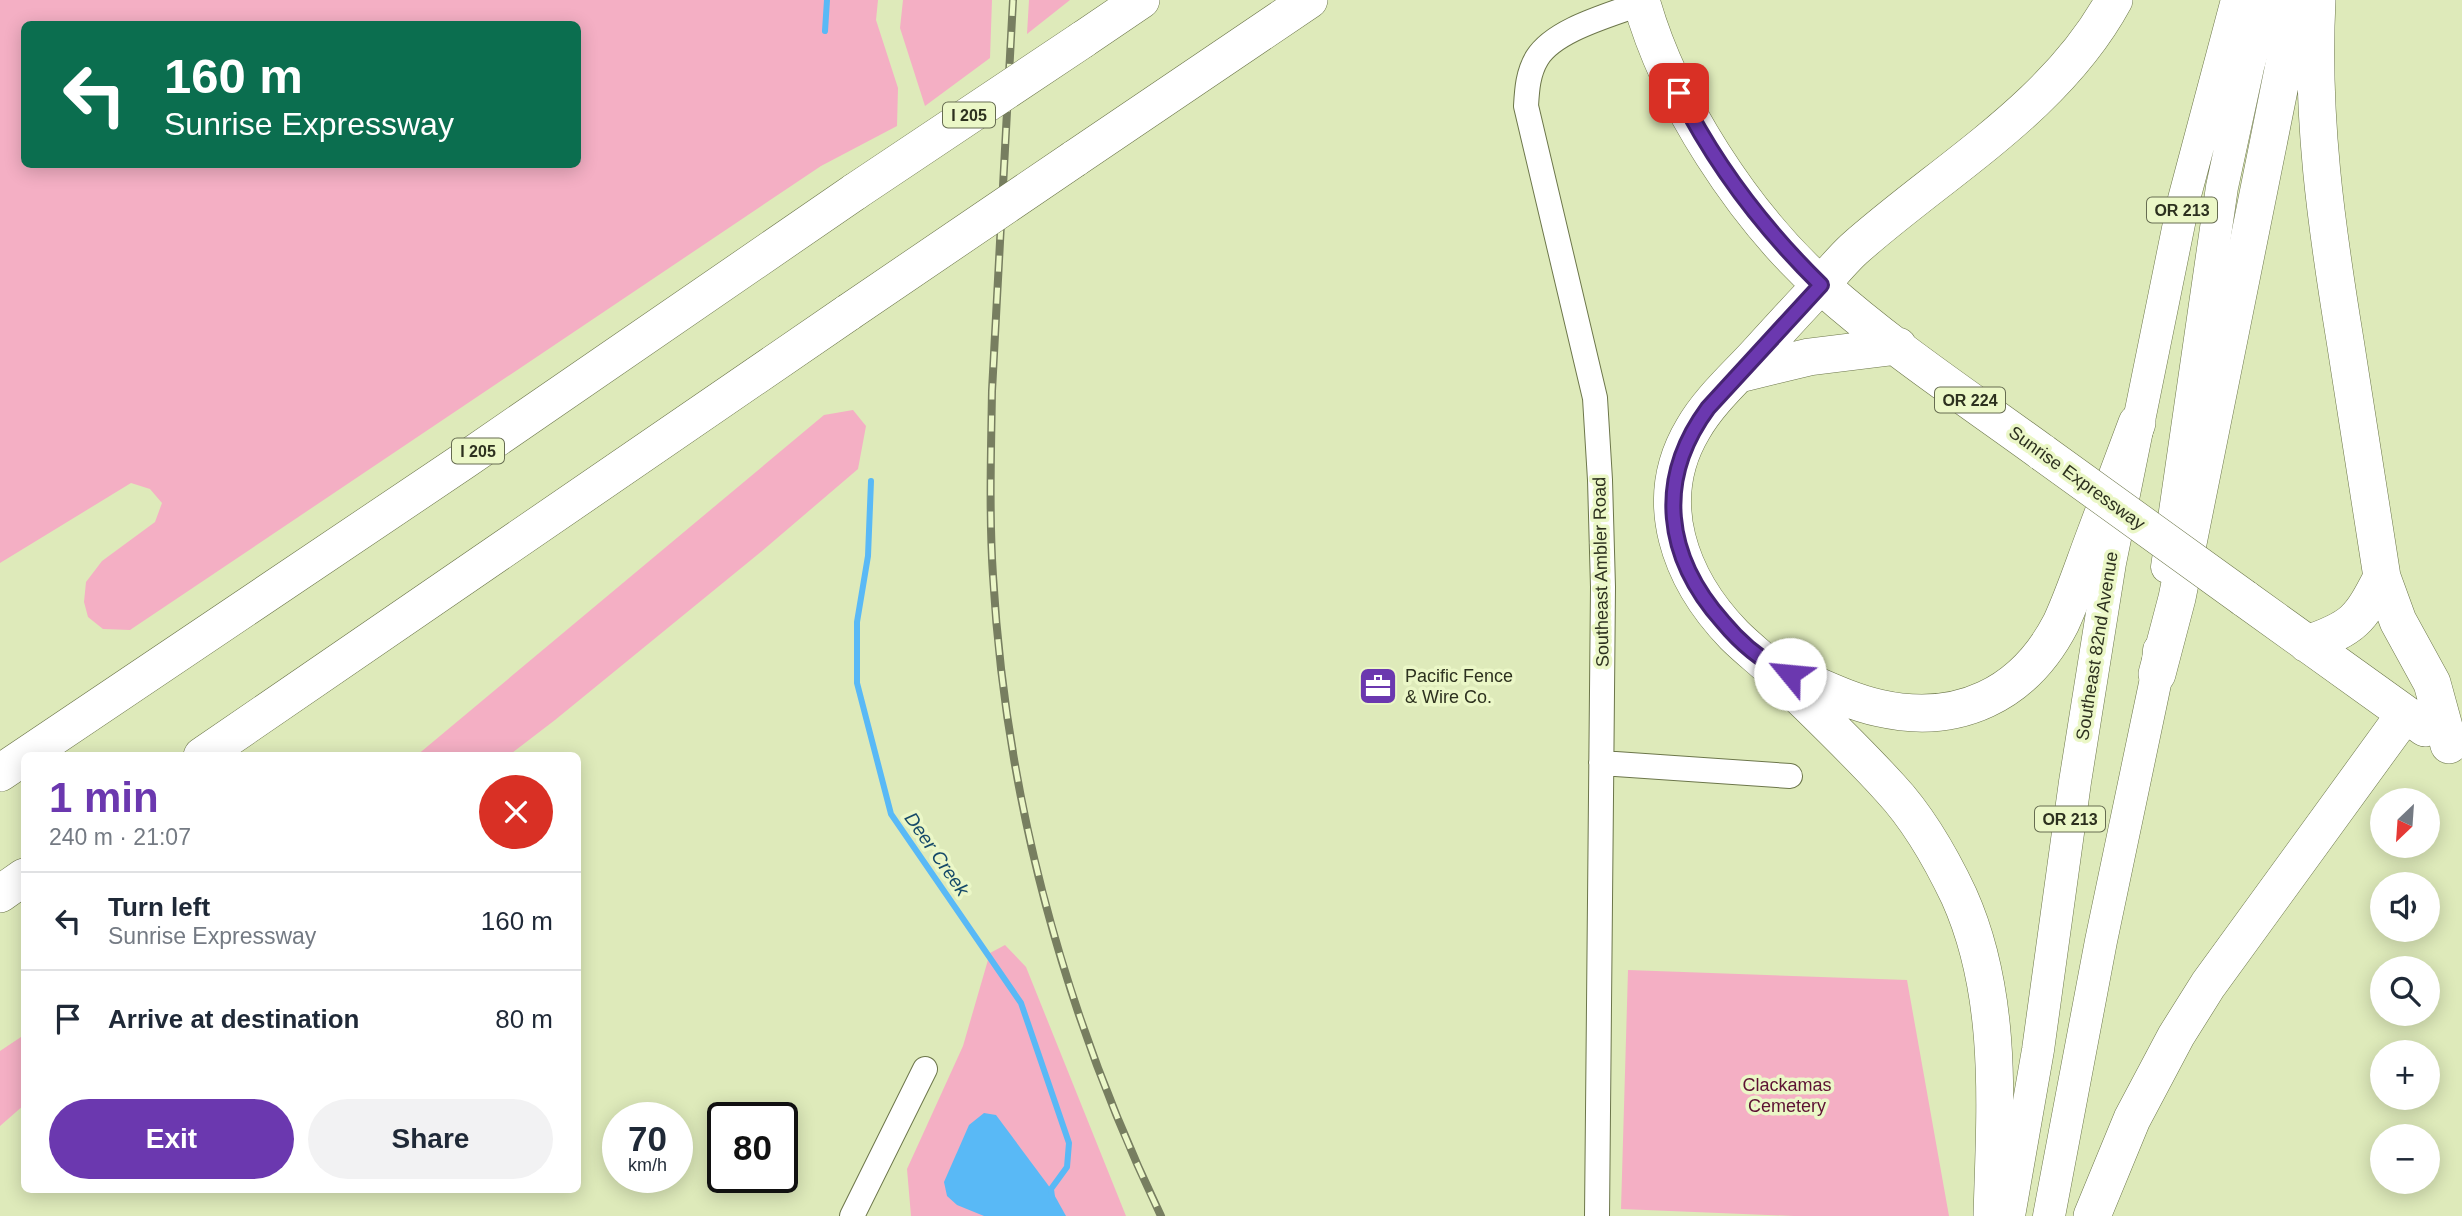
<!DOCTYPE html>
<meta charset="utf-8">
<style>
body{margin:0;font-family:Arial,sans-serif;background:#f2f2f3;color:#1f2937;height:100vh;display:flex;flex-direction:column;font-size:26px;white-space:nowrap}
*{box-sizing:border-box;margin:0}
p{font-size:23px;color:#747a83}
.icon{flex:none;width:38px;height:38px;fill:none;stroke:currentColor;stroke-width:2;stroke-linecap:round;stroke-linejoin:round}
.map{position:relative;flex:1;overflow:hidden}
.details{position:absolute;left:21px;top:752px;width:560px;height:441px;display:flex;flex-direction:column;background:#fff;border-radius:10px;box-shadow:0 4px 18px #0003}
.details>*{flex:none}
.guide{position:absolute;left:21px;top:21px;width:560px;height:147px;border-radius:10px;box-shadow:0 4px 18px #0003;background:#0b6e4f;color:#fff;overflow:hidden}
.needle{width:46px;rotate:205deg}
.buttons{position:absolute;left:2370px;top:788px;display:grid;gap:14px}
.buttons a{display:grid;place-items:center;width:70px;height:70px;border-radius:50%;background:#fff;box-shadow:0 4px 18px #0003;font-size:35px}
.speed{position:absolute;left:602px;top:1102px;display:flex;gap:14px;font-size:35px;font-weight:700;text-align:center}
.speed>*{display:grid;place-content:center;width:91px;height:91px;border-radius:50%;background:#fff;box-shadow:0 4px 18px #0003;line-height:1}
.speed small{font-size:18px;font-weight:400}
.speed .limit{border:4px solid #111;border-radius:10px;background:#fff;color:#111}
.pin{position:absolute;display:grid;place-items:center;width:60px;height:60px;color:#fff;margin:-30px;border-radius:14px;box-shadow:0 4px 10px #0006}
.me{position:absolute;width:77px;margin:-38px;rotate:298deg;stroke-linejoin:round;filter:drop-shadow(0 0 5px #0008)}
.turn{display:flex;align-items:center;gap:24px;height:147px;padding:0 28px;font-size:32px}
.turn .icon{width:91px;height:91px;stroke-width:2.5}
.turn b{display:block;font-size:49px;line-height:60px}
.round{display:grid;place-items:center;flex:none;width:74px;height:74px;border-radius:37px;background:#f2f2f3}
.headline{display:flex;align-items:center;justify-content:space-between;height:119px;padding:0 28px}
h1{font-size:42px;font-weight:700;line-height:52px;color:#6b38af}
.primary-button{display:flex;gap:14px;margin-top:auto;padding:14px 28px}
.primary-button a{flex:1;height:80px;border-radius:42px;background:#6b38af;color:#fff;font-size:28px;font-weight:700;line-height:80px;text-align:center}
.primary-button a+a{background:#f2f2f3;color:#1f2937}
ul{padding:0;list-style:none}
li{display:flex;align-items:center;gap:21px;height:98px;padding:0 28px;border-top:2px solid #e0e1e3}
li div{flex:1}
li b{display:block;font-size:26px}
li em{font-style:normal}
.map>svg:first-child{display:block}
</style>
<div class="map">
<svg width="2462" height="1216" viewBox="0 0 2462 1216">
<rect width="100%" height="100%" fill="#deeaba"/>
<path fill="#f4afc4" fill-rule="evenodd" d="M0 0H878L876 20 898 88 897 126 821 166 130 630 103 629 88 617 84 602 86 582 102 561 155 522 162 503 150 489 131 483 0 563ZM578 24V164H24V24Z
M903 0H992L990 58 925 106 900 28Z
M1029 0H1070L1027 34Z
M853 410 866 426 858 469 762 551 555 720 508 756H416L824 415Z
M1005 945 1026 967 1126 1216H911L907 1169 963 1046 990 953Z
M1628 970 1907 980 1949 1216H1794L1621 1209Z
M24 1035V1105L0 1126V1051Z"/>
<path fill="#59b9f6" d="M984 1113 996 1115 1051 1189 1066 1216H984L957 1205 947 1196 944 1182 969 1125Z"/>
<g fill="none" stroke-linecap="round" stroke-linejoin="round">
<path stroke="#59b9f6" stroke-width="6" d="M825 31 827 0
M871 481 868 556 857 622V683L891 814 1021 1003 1069 1143 1067 1167 1051 1189 1052 1197"/>
<g stroke="#6c764a" stroke-width="26">
<path id="minor" d="M1601 763 1790 776
M852 1216 925 1069
M1597 1216 1603 587 1600 480 1595 398 1526 106C1527 89 1528 73 1537 58 1555 29 1611 15 1642 3"/>
</g>
<g stroke="#6c764a" stroke-width="33">
<path id="major" d="M2167 567 2222 187 2248 67 2267 0
M2009 1216 2038 1050 2075 782 2110 563 2184 199 2237 0
M2049 1216 2101 941 2157 674 2159 650"/>
</g>
<g stroke="#6c764a" stroke-width="38">
<path id="highway" d="M1641 0C1669 101 1744 216 1822 286 1890 347 1969 399 2043 453
M2317 0C2311 117 2326 224 2345 340 2357 419 2370 498 2382 577L2398 621 2432 683 2449 745
M1082 40 1141 0
M1074 159 1309 0
M1739 374 1809 357 1898 346
M2244 598 2425 728
M2307 644C2354 628 2360 620 2382 577
M1785 672C1815 684 1847 701 1879 708 1958 726 2024 695 2061 623 2073 597 2082 570 2092 543 2107 503 2122 463 2137 423
M2157 674 2177 598 2297 0
M202 756 849 312
M0 773 465 460 856 191
M0 894 24 877
M1992 1216C1995 1109 2004 996 1959 896 1941 858 1919 819 1890 788 1853 747 1812 709 1773 670 1760 658 1746 647 1734 635 1680 579 1650 501 1693 429 1709 401 1735 378 1757 354 1777 332 1797 310 1818 288 1830 275 1841 261 1854 249 1943 170 2056 107 2114 0
M2092 1216 2132 1119 2176 1036 2208 985 2405 714"/>
</g>
<use href="#minor" stroke="#fff" stroke-width="24"/>
<use href="#major" stroke="#fff" stroke-width="32"/>
<use href="#highway" stroke="#fff" stroke-width="37"/>
<g stroke="#777e60" stroke-width="8">
<path id="rail" d="M1013 0 992 391C991 453 989 515 993 576 1006 799 1065 1015 1161 1216"/>
</g>
<use href="#rail" stroke="#ebf7c7" stroke-width="5" stroke-dasharray="16" stroke-linecap="butt"/>
<g stroke="#6c764a" stroke-width="38" stroke-linecap="butt">
<path id="highway-bridge" d="M856 191 1082 40
M849 312 1074 159
M2043 453 2244 598"/>
</g>
<use href="#highway-bridge" stroke="#fff" stroke-width="37"/>
</g>
<g fill="none" stroke-linecap="round" stroke-linejoin="round">
<g stroke="#462472" stroke-width="18">
<path id="route" d="M1679 93C1715 165 1763 228 1821 285L1708 408C1655 480 1665 557 1723 622 1742 645 1762 662 1790 674"/>
</g>
<use href="#route" stroke="#6b38af" stroke-width="12"/>
</g>
<defs>
<g id="office-square" transform="scale(2.0125)"><rect x="-9" y="-9" width="18" height="18" rx="4" fill="#6b38af" stroke="#ebf7c7"/><path d="M-6-3h4V-5.5h4V-3h4V5H-6ZM-1-4.5V-3h2v-1.5ZM-6 0V1H6V0Z" fill="#fff"/></g>
</defs>
<g fill-rule="evenodd">
<use href="#office-square" x="1378" y="686"/>
</g>
<g text-anchor="middle" dominant-baseline="central" stroke-width="7" stroke-linejoin="round" paint-order="stroke">
<g fill="#ebf7c7" stroke="#666c51" stroke-width="2">
<rect x="943" y="102.5" width="52" height="25" rx="5"/>
<rect x="2147" y="197.5" width="70" height="25" rx="5"/>
<rect x="1935" y="387.5" width="70" height="25" rx="5"/>
<rect x="452" y="438.5" width="52" height="25" rx="5"/>
<rect x="2035" y="806.5" width="70" height="25" rx="5"/>
</g>
<g font-size="16" font-weight="bold" fill="#2d311f">
<text x="969" y="115">I 205</text>
<text x="2182" y="210">OR 213</text>
<text x="1970" y="400">OR 224</text>
<text x="478" y="451">I 205</text>
<text x="2070" y="819">OR 213</text>
</g>
<g font-size="18" fill="#2d311f" stroke="#ebf7c7">
<text transform="translate(2077 478) rotate(36)">Sunrise Expressway</text>
<text transform="translate(1601 572) rotate(-91)">Southeast Ambler Road</text>
<text transform="translate(2097 646) rotate(-81)">Southeast 82nd Avenue</text>
</g>
<g font-size="18" fill="#2d311f" stroke="#ebf7c7" text-anchor="start">
<text x="1405" y="676">Pacific Fence<tspan x="1405" dy="21">&amp; Wire Co.</tspan></text>
</g>
<g font-size="18" fill="#5d1133" stroke="#ebf7c7">
<text x="1787" y="1085">Clackamas<tspan x="1787" dy="21">Cemetery</tspan></text>
</g>
<g font-size="19" font-style="italic" fill="#164a69" stroke="#ebf7c7">
<text transform="translate(937 854) rotate(55)">Deer Creek</text>
</g>
</g>
</svg>
<div class="buttons">
<a><svg class="needle" viewBox="-14 -14 28 28"><path d="M0-13l5 13h-10z" fill="#e53935"/><path d="M0 13l5-13h-10z" fill="#747a83"/></svg></a>
<a><svg class="icon" aria-label="sound" viewBox="0 0 24 24"><path d="M4 9h4l5-4v14l-5-4H4zM17 9q2 3 0 6"/></svg></a>
<a><svg class="icon" aria-label="search" viewBox="0 0 24 24"><circle cx="10" cy="10" r="6"/><path d="M15 15l6 6"/></svg></a>
<a>+</a>
<a>−</a>
</div>
<div class="speed"><div>70<small>km/h</small></div><div class="limit">80</div></div>
<div class="pin" style="left:1679px;top:93px;background:#d93025"><svg class="icon" aria-label="arrive" viewBox="0 0 24 24"><path d="M6 21V4h12l-3 4 3 4H6"/></svg></div>
<svg class="me" style="left:1790px;top:674px" viewBox="-20 -20 40 40"><circle r="19" fill="#fff"/><path d="M0-13L10 11 0 6-10 11z" fill="#6b38af"/></svg>
<div class="guide">
<div class="turn"><svg class="icon" aria-label="left" viewBox="0 0 24 24"><path d="M17 20v-9H6M10 6l-5 5 5 5"/></svg><div><b>160 m</b>Sunrise Expressway</div></div>
</div>
<section class="details">
<div class="headline"><div><h1>1 min</h1><p>240 m · 21:07</p></div><a class="round" style="background:#d93025;color:#fff"><svg class="icon" aria-label="close" viewBox="0 0 24 24"><path d="M6 6l12 12M18 6L6 18"/></svg></a></div>
<ul>
<li><svg class="icon" aria-label="left" viewBox="0 0 24 24"><path d="M17 20v-9H6M10 6l-5 5 5 5"/></svg><div><b>Turn left</b><p>Sunrise Expressway</p></div><em>160 m</em></li>
<li><svg class="icon" aria-label="arrive" viewBox="0 0 24 24"><path d="M6 21V4h12l-3 4 3 4H6"/></svg><div><b>Arrive at destination</b></div><em>80 m</em></li>
</ul>
<div class="primary-button"><a>Exit</a><a>Share</a></div>
</section>
</div>
